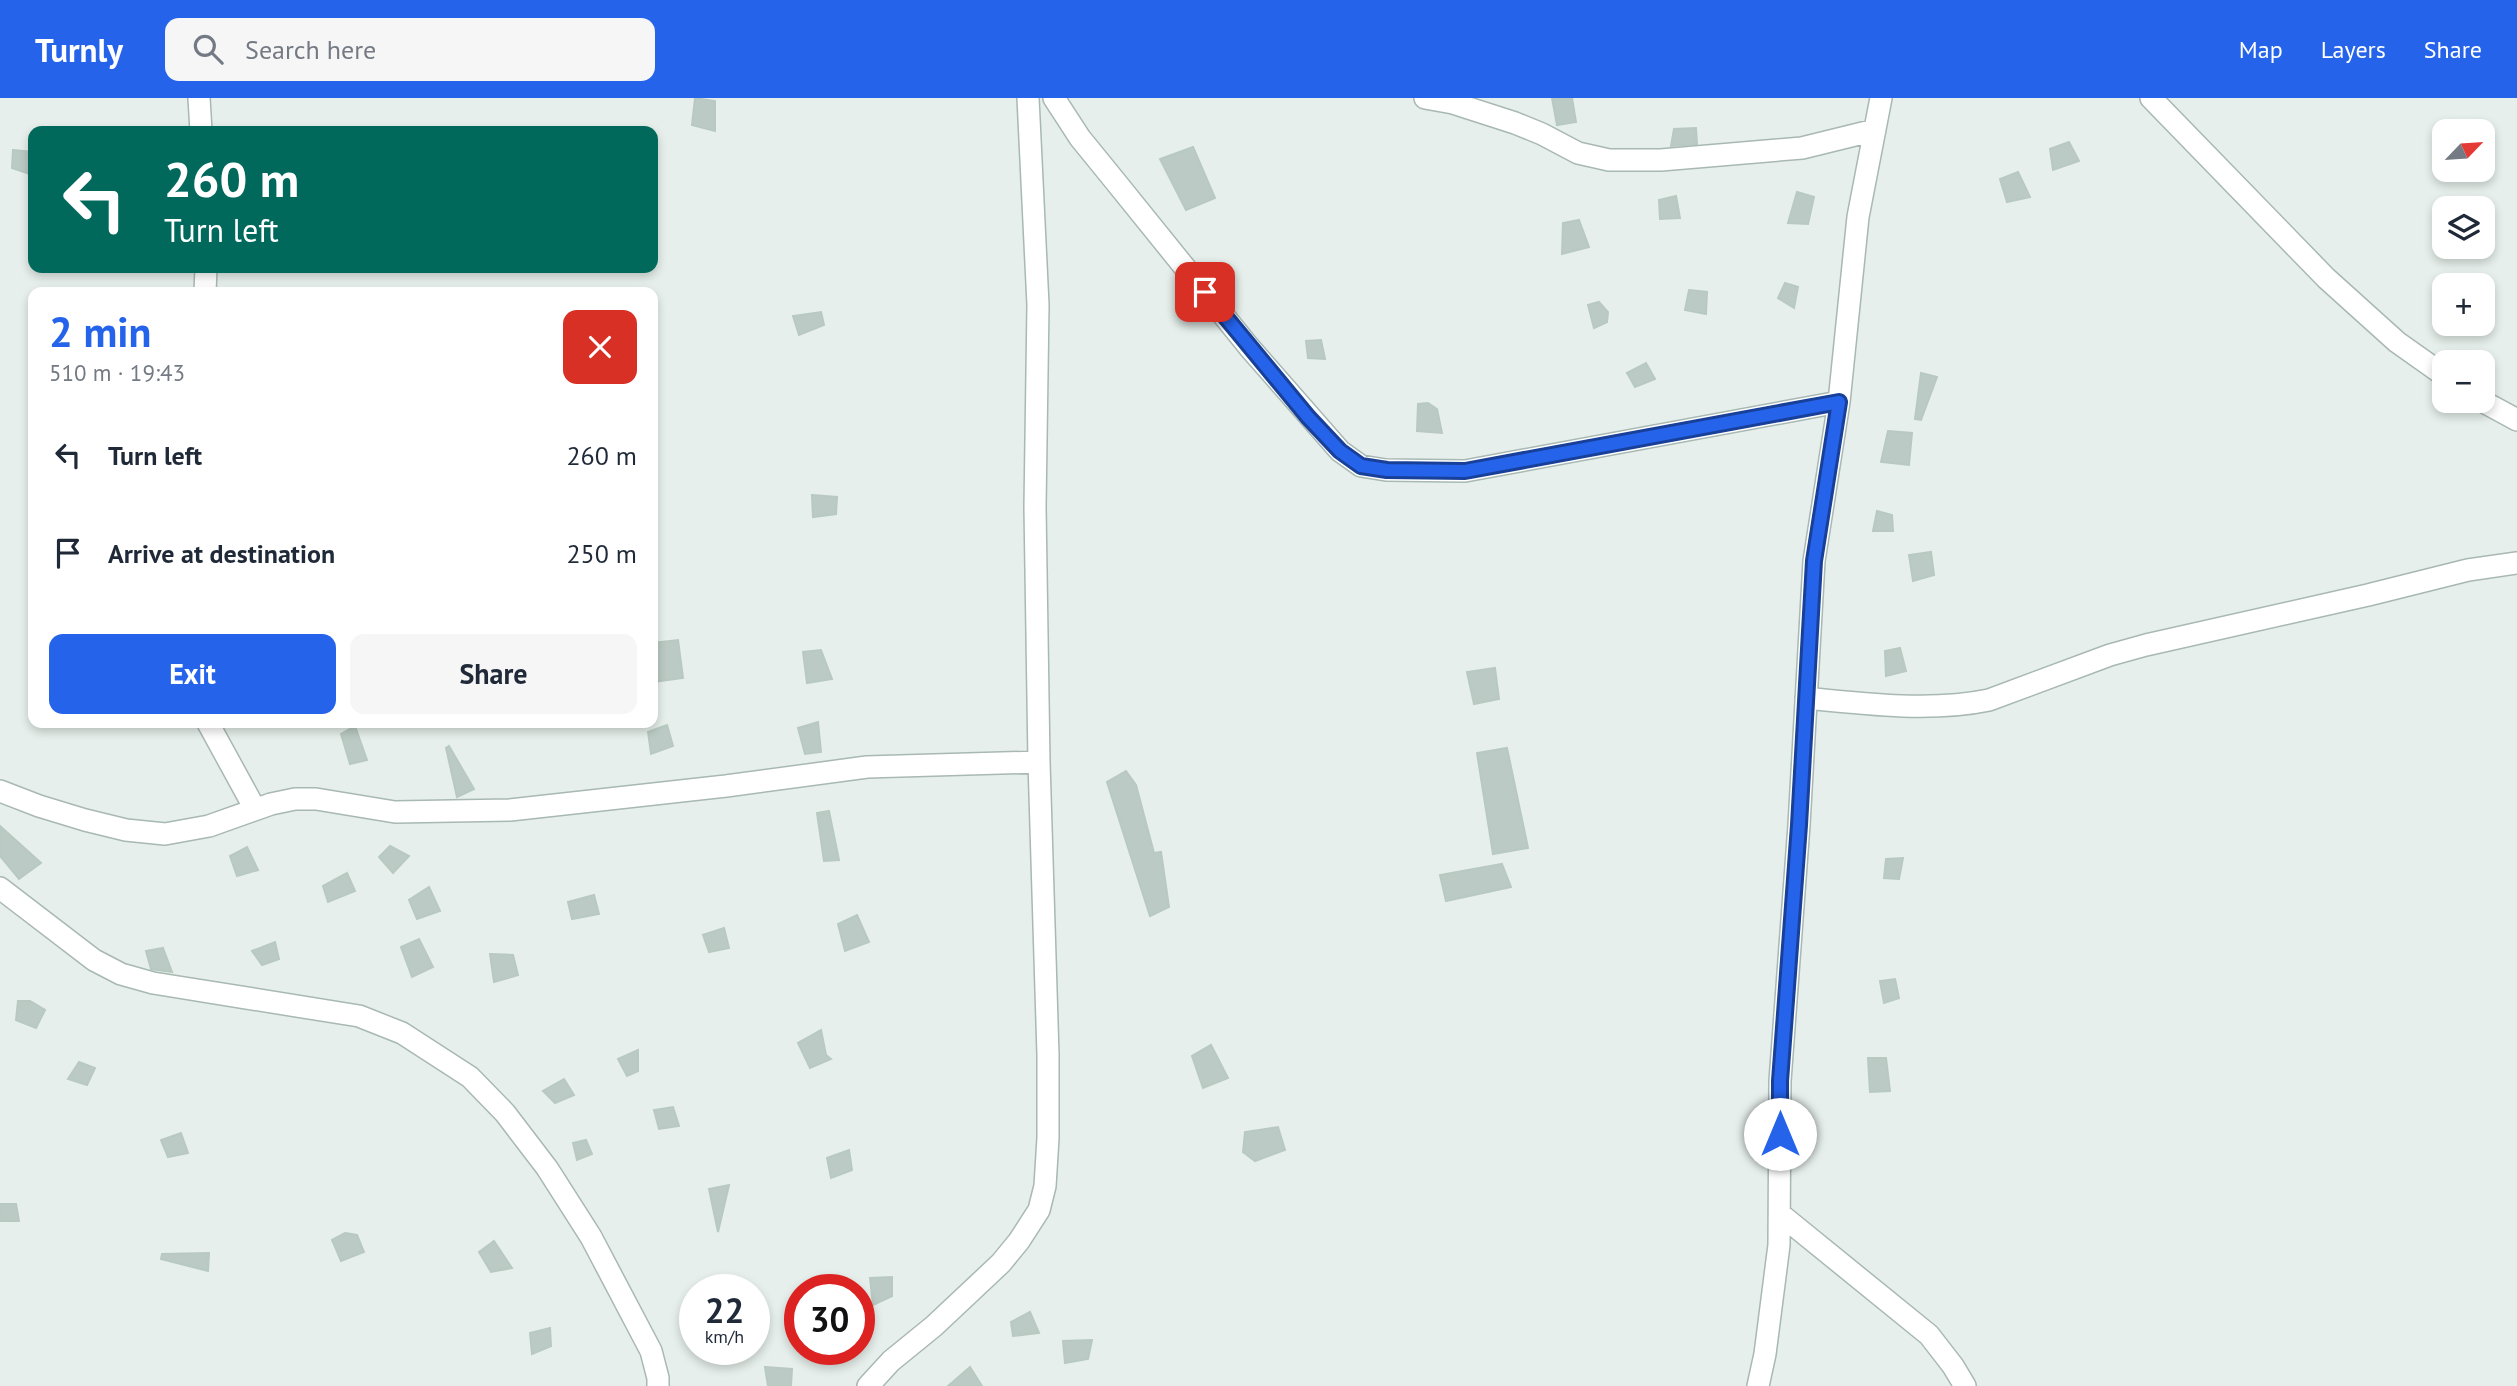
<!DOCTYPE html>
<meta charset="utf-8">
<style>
body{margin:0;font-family:"PT Sans",sans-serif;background:#f6f6f7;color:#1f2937;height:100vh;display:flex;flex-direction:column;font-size:26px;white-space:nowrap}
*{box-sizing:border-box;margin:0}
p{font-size:23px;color:#747a83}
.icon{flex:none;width:38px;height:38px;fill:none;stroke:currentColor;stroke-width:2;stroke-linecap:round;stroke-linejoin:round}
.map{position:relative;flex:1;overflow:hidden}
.side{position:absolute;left:28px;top:189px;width:630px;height:441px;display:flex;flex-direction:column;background:#fff;border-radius:14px;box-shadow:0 4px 10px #0003}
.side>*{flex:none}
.banner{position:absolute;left:28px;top:28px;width:630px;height:147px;border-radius:14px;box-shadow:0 4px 10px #0003;background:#00695c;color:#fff;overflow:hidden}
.needle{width:46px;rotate:65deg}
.fabs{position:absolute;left:2432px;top:21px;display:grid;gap:14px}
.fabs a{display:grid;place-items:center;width:63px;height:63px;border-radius:14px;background:#fff;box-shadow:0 4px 10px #0003;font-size:35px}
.speed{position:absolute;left:679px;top:1176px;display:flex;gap:14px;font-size:35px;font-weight:700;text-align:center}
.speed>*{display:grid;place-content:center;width:91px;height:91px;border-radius:50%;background:#fff;box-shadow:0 4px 10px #0003;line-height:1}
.speed small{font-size:18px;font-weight:400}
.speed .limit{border:10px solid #d22;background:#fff;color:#111}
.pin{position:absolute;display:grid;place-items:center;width:60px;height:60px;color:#fff;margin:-30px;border-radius:14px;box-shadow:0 4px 10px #0006}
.me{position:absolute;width:77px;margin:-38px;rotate:0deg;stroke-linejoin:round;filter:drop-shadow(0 0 5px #0008)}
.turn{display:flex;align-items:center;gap:24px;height:147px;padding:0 21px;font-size:32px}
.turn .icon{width:91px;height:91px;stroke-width:2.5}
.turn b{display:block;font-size:49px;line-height:60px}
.round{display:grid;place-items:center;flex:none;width:74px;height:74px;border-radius:14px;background:#f6f6f7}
.summary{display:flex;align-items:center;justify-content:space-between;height:119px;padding:0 21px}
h1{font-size:42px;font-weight:600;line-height:52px;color:#2563eb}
.cta{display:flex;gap:14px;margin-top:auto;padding:14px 21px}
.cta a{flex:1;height:80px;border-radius:14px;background:#2563eb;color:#fff;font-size:28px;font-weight:600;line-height:80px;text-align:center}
.cta a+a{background:#f6f6f7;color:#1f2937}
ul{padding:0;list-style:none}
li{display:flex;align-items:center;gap:21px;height:98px;padding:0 21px}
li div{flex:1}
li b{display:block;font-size:26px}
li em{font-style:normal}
header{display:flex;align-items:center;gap:42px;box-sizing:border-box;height:98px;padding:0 35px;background:#2563eb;color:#fff}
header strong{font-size:33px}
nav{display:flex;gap:38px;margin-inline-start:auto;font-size:24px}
.search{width:490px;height:63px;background:#f6f6f7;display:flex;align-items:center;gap:18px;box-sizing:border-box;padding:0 24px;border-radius:14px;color:#747a83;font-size:26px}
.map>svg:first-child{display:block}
</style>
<header>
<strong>Turnly</strong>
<div class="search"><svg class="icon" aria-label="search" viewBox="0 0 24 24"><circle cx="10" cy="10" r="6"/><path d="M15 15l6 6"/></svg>Search here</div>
<nav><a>Map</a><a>Layers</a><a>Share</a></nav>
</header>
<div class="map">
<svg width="2517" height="1288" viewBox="0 0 2517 1288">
<rect width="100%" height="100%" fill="#e6efeb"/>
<path fill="#bbcac4" stroke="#b8c9c2" stroke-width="2" d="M695 0 715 3V33L692 27Z
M1552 0H1572L1576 24 1557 27Z
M1696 30 1697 46 1671 48 1674 31Z
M2069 44 2079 63 2053 72 2050 51Z
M1193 49 1215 100 1186 112 1160 61Z
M13 52 33 54V77L12 70Z
M2018 74 2030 99 2007 104 2000 81Z
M1797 94 1814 99 1808 126 1788 125Z
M1676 98 1680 120 1660 121 1659 102Z
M1579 122 1589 149 1562 156 1563 125Z
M1785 185 1798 189 1794 210 1778 200Z
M1689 192 1707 194 1706 216 1685 212Z
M1599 204 1608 214 1607 224 1594 230 1588 207Z
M821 214 824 227 799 237 793 218Z
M1321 242 1325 261 1308 260 1306 243Z
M1646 265 1655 281 1635 289 1627 275Z
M1921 275 1937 279 1921 322 1915 321Z
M1428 305 1437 311 1442 335 1417 333 1418 306Z
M1888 333 1912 335 1909 367 1881 364Z
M812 397 837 399 836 416 813 419Z
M1877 413 1892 417 1893 433H1873Z
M1931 454 1934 477 1913 483 1909 457Z
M678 542 683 580 653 584V545Z
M1900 550 1906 573 1886 578 1885 553Z
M821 552 832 581 807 585 803 554Z
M1495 570 1499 601 1474 606 1467 574Z
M818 624 821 654 805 656 798 630Z
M667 627 673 648 651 656 648 634Z
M355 628 367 662 350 666 341 636Z
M449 648 474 691 457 699 446 650Z
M1507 650 1528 750 1493 756 1477 655Z
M1126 673 1136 687 1154 755 1161 754 1169 809 1150 818 1107 684Z
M829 713 839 762 824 763 817 715Z
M0 728 41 765 19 781 0 758Z
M390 748 409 758 393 775 379 759Z
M247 749 258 772 237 778 230 758Z
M1903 760 1899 781 1884 780 1886 761Z
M1502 766 1511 789 1446 803 1440 777Z
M347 775 355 793 328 804 323 788Z
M429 789 440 813 417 821 409 802Z
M594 797 599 816 572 821 568 804Z
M857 817 869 844 845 853 838 826Z
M724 830 729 850 709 854 703 837Z
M419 841 433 869 412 879 401 849Z
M275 844 279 861 262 867 252 853Z
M163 850 172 874 151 871 146 853Z
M490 856 513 857 518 877 494 884Z
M1895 881 1899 900 1884 905 1880 883Z
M18 903H30L45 912 36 930 16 922Z
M821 932 826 957 831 961 810 970 798 945Z
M1211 947 1228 980 1203 990 1192 958Z
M638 952V973L627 978 618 961Z
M1868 960H1886L1890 993 1870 994Z
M79 964 95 970 87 987 68 981Z
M564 981 574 997 555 1005 543 993Z
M673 1009 679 1028 659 1031 654 1012Z
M1278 1029 1285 1052 1255 1063 1243 1054 1245 1034Z
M181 1035 188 1055 168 1059 161 1042Z
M586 1042 592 1056 577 1062 573 1045Z
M849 1052 852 1072 831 1080 827 1060Z
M729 1087 718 1134 709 1091Z
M0 1106H16L19 1123H0Z
M345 1135 357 1137 364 1154 341 1163 332 1142Z
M494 1143 512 1170 491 1174 479 1154Z
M209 1155 208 1173 161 1161 162 1156Z
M892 1179V1198L873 1207 870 1180Z
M1030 1214 1039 1235 1013 1238 1011 1224Z
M550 1230 551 1248 532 1256 530 1235Z
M1092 1242 1088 1261 1065 1265 1063 1243Z
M765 1269 792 1271 791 1288H768Z
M970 1269 982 1288H948Z"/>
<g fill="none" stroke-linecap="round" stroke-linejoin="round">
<g stroke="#a8b8b2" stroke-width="24">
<path id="street" d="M199 0 201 33
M1054 0 1080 40 1115 83 1249 249 1340 353 1361 368 1386 372 1465 373 1839 304
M1425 0 1453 5 1515 25 1542 36 1578 55 1609 62H1661L1802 50 1875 32
M2151 0 2326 180 2397 244 2445 278
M205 194 206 170
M2482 303 2517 322
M1806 600C1864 606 1932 614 1989 602L2110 557 2146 547 2368 497 2468 472 2517 465
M208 625 255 711
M0 693 39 708 85 722 126 732 165 736 209 728 271 706 295 701H316L395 714 510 712 726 688 867 669 1039 664
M0 790 94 862 121 876 153 885 359 918 402 935 470 979 505 1015 547 1070 591 1139 651 1253 658 1280V1288
M1780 1116 1929 1237 1953 1268 1965 1288
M868 1288 891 1263 934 1228 1001 1165 1019 1143 1039 1112 1045 1088 1048 1040V957L1039 664 1035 409 1038 207 1028 0
M1758 1288 1765 1256 1779 1147 1780 983 1799 727 1814 463 1839 304 1858 119 1881 0"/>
</g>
<use href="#street" stroke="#fff" stroke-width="21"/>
</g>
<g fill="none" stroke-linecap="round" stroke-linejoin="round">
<g stroke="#184099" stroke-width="18">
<path id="route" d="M1205 194 1308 319 1340 353 1361 368 1387 372 1465 373 1839 304 1814 463 1799 727 1780 983V1036"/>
</g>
<use href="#route" stroke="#2563eb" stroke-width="12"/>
</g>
</svg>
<div class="fabs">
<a><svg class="needle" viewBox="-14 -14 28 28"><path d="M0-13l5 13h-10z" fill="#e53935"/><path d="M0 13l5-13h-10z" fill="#747a83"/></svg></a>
<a><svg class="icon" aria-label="layers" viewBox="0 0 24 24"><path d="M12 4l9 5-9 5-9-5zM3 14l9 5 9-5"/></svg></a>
<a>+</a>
<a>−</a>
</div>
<div class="speed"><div>22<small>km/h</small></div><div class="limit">30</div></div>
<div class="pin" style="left:1205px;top:194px;background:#d93025"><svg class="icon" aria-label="arrive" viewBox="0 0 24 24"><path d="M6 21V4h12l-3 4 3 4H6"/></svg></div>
<svg class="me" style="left:1780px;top:1036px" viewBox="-20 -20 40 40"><circle r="19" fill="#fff"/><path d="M0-13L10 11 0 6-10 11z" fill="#2563eb"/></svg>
<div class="banner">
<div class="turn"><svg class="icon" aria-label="left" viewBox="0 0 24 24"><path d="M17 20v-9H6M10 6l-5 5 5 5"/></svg><div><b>260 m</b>Turn left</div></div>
</div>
<section class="side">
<div class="summary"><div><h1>2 min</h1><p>510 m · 19:43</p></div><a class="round" style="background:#d93025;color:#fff"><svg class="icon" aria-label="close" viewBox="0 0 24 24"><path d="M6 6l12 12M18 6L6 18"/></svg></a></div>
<ul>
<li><svg class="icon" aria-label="left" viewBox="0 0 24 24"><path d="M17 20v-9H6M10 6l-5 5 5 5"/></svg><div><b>Turn left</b></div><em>260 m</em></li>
<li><svg class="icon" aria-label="arrive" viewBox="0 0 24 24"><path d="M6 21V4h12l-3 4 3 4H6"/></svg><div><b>Arrive at destination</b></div><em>250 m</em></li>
</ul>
<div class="cta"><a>Exit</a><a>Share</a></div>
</section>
</div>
